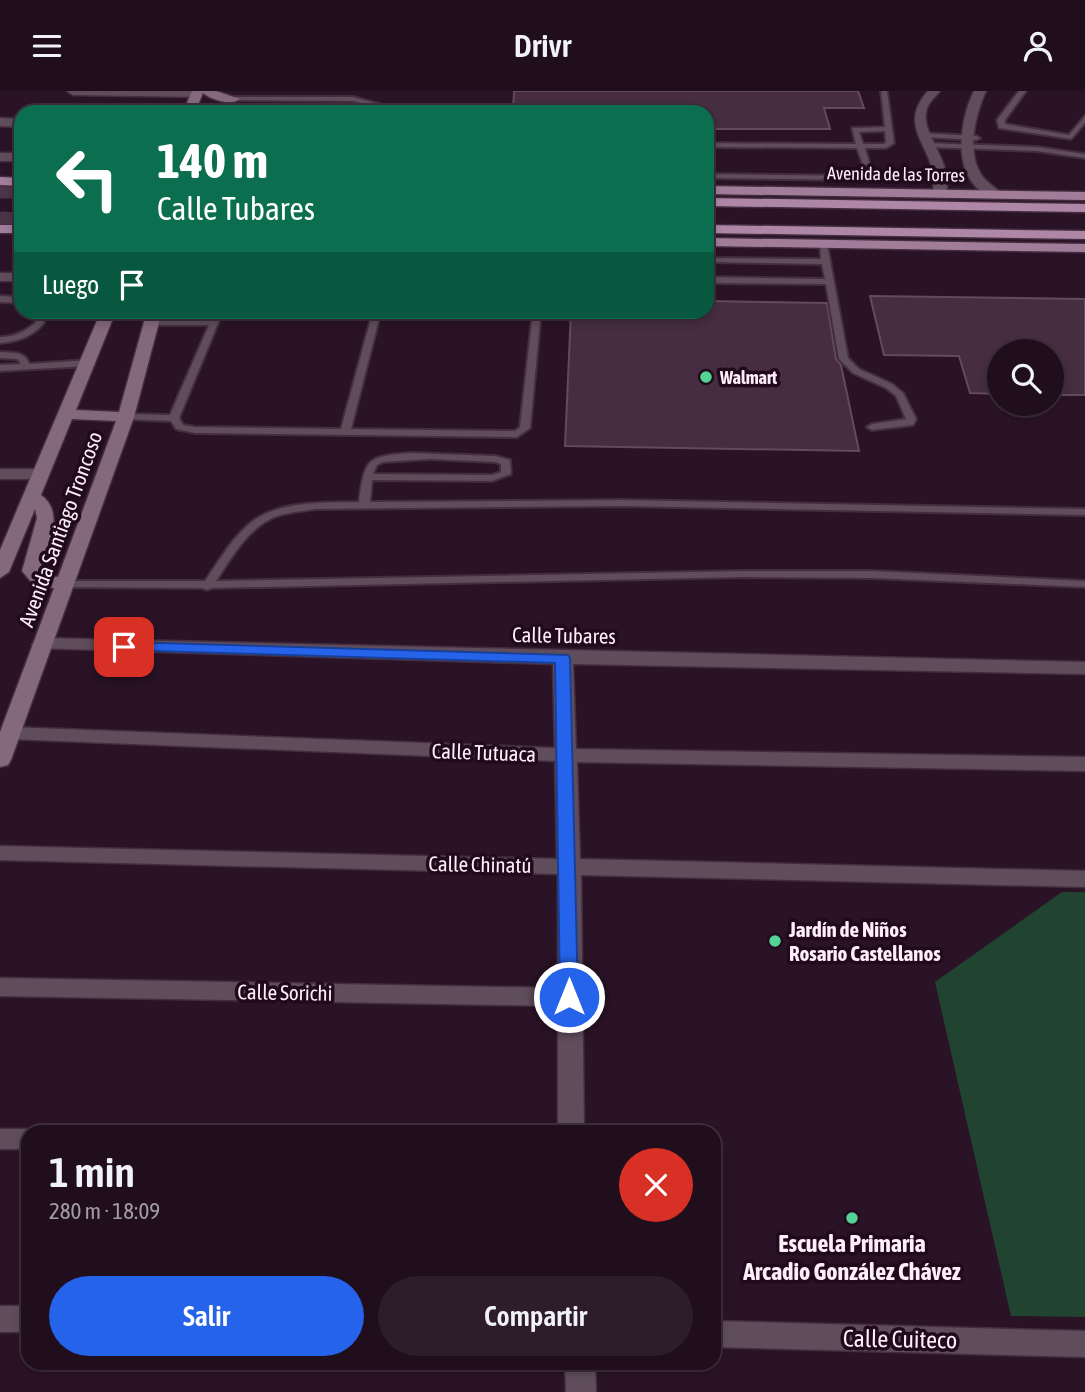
<!DOCTYPE html>
<html lang="es">
<meta charset="utf-8">
<style>
body{margin:0;font-family:"Asap Condensed",sans-serif;background:#2d1c29;color:#f1f3f6;height:100vh;display:flex;flex-direction:column;font-size:26px;white-space:nowrap}
*{box-sizing:border-box;margin:0}
p{font-size:23px;color:#a29ca3}
.icon{flex:none;width:38px;height:38px;fill:none;stroke:currentColor;stroke-width:2;stroke-linecap:round;stroke-linejoin:round}
.map{position:relative;flex:1;overflow:hidden}
.sheet{position:absolute;left:21px;top:1034px;width:700px;height:245px;display:flex;flex-direction:column;background:#200e1c;border-radius:21px;box-shadow:0 4px 10px #0003,0 0 0 2px #3d2e3b}
.sheet>*{flex:none}
.banner{position:absolute;left:14px;top:14px;width:700px;height:214px;border-radius:21px;box-shadow:0 4px 10px #0003,0 0 0 2px #3d2e3b;background:#0b6e4f;color:#fff;overflow:hidden}
.buttons{position:absolute;left:987px;top:248px;display:grid;gap:14px}
.buttons a{display:grid;place-items:center;width:77px;height:77px;border-radius:50%;background:#200e1c;box-shadow:0 4px 10px #0003,0 0 0 2px #3d2e3b;font-size:35px}
.pin{position:absolute;display:grid;place-items:center;width:60px;height:60px;color:#fff;margin:-30px;border-radius:14px;box-shadow:0 4px 10px #0006}
.me{position:absolute;width:77px;margin:-38px;rotate:0deg;stroke-linejoin:round;filter:drop-shadow(0 0 5px #0008)}
.turn{display:flex;align-items:center;gap:24px;height:147px;padding:0 28px;font-size:32px}
.turn .icon{width:91px;height:91px;stroke-width:2.5}
.turn b{display:block;font-size:49px;line-height:60px}
.then{display:flex;align-items:center;height:66px;padding:0 28px;background:#0003;gap:14px;font-size:26px}
.round{display:grid;place-items:center;flex:none;width:74px;height:74px;border-radius:37px;background:#2d1c29}
.overview{display:flex;align-items:center;justify-content:space-between;height:119px;padding:0 28px}
h1{font-size:42px;font-weight:600;line-height:52px}
.primary-button{display:flex;gap:14px;margin-top:auto;padding:14px 28px}
.primary-button a{flex:1;height:80px;border-radius:42px;background:#2563eb;color:#fff;font-size:28px;font-weight:600;line-height:80px;text-align:center}
.primary-button a+a{background:#2d1c29;color:#f1f3f6}
header{display:flex;justify-content:space-between;align-items:center;height:91px;padding:0 28px;background:#200e1c;font-size:32px;font-weight:600}
.map>svg:first-child{display:block}
</style>
<header><svg class="icon" aria-label="menu" viewBox="0 0 24 24"><path d="M4 6h16M4 12h16M4 18h16"/></svg>Drivr<svg class="icon" aria-label="person" viewBox="0 0 24 24"><circle cx="12" cy="8" r="4"/><path d="M4 21q1-7 8-7t8 7"/></svg></header>
<div class="map">
<svg width="1085" height="1301" viewBox="0 0 1085 1301">
<rect width="100%" height="100%" fill="#2a1326"/>
<path fill="#214431" d="M1062 801H1085V1226L1011 1225 935 891Z"/>
<path fill="#462d41" stroke="#654a5f" stroke-width="2" d="M514 0H858L864 17H824L830 38H707V21H513Z
M870 205 1085 208V304H1052V261H999V303L970 302 959 265 884 264Z
M707 210 827 212 836 268 841 274 859 360 565 355 571 220H707Z"/>
<g fill="none" stroke-linecap="round" stroke-linejoin="round">
<path stroke="#4a3446" stroke-width="13" stroke-dasharray="13 7" stroke-linecap="butt" d="M0 101H21
M0 127 21 128"/>
<g stroke="#432d3f" stroke-width="4">
<path id="service" d="M881 0H887L894 52 886 57H865L874 88 869 89 707 87V83L867 85 857 57 707 56V52L856 53 852 37 885 36ZM885 40 886 51 884 53H863L859 41Z
M1019 0H1026L1005 29V33L1069 44 1085 25V32L1071 48 999 37 997 29Z
M234 6H353L408 21H396L353 10 232 9 231 8Z
M921 42 976 45 980 47 976 49 924 46 920 44Z
M925 52 1037 56 1085 63V67L1037 60 928 56H925Z
M820 151 827 153 848 267 859 278 892 293 903 302 916 328 913 334 872 339 867 336 872 333 906 328 896 305 886 297 853 282 839 268 826 193 707 192V186L825 188 822 173 707 171V167L821 168Z
M0 205 21 206V212L0 211Z
M34 220H42L44 232C33 245 17 251 0 252V246C14 246 25 241 36 231Z
M214 220H223L179 327 183 334 195 336 341 338 373 220H381L351 338 515 340 520 336 533 220H541L530 337 517 346 195 342 176 338 171 330 123 328 121 326 126 323 170 324 209 234H152L148 231 149 229 211 228Z
M0 261C11 262 26 260 29 273L88 269 93 272 88 275 0 280V274L20 273V271L17 268 0 267Z
M411 362 496 365 510 369 511 383 492 390 372 389 370 411 622 409 1085 418V424L622 415 316 418C303 420 290 421 277 425 248 436 232 466 216 490L745 480H872L1085 490V496L872 487 745 486 212 497 207 499 202 497 64 496 59 493 64 490H205C219 470 233 445 253 430 282 409 325 412 359 411 365 368 366 365 411 362ZM431 368 495 371 501 373V381L492 384 373 383 377 374 383 371Z"/>
</g>
<g stroke="#432d3f" stroke-width="3">
<path id="minor" d="M67 0H202L204 2 198 6 73 4Z
M928 0H940C937 4 932 8 929 13 914 39 955 68 946 103L939 107 932 103C944 61 892 40 928 0Z
M974 0H986C975 25 966 61 982 85 988 93 997 97 1003 104L996 108C950 93 958 33 974 0Z
M0 27 21 28V36L0 35Z
M0 62H21V70H0Z
M0 182H21V190H0Z
M42 547 1085 571V583L573 573 576 658 1085 666V680L577 671 580 768 1085 780V796L581 784 584 1041H558V915L0 905V887L558 897V783L0 769V755L557 768 555 670 10 648 0 643 3 637 10 636 555 657 553 573 35 557 32 553Z
M0 1038H28L38 1041H28V1058H0Z
M0 1215H28V1241H0Z
M714 1230 1085 1240V1266L714 1256Z
M565 1272H595L596 1301H566Z"/>
</g>
<g stroke="#432d3f" stroke-width="3">
<path id="tertiary" d="M0 378H41L50 383 41 388H0Z"/>
</g>
<g stroke="#432d3f" stroke-width="3">
<path id="secondary" d="M192 0H216L240 8C230 15 212 9 203 2L195 21H183Z
M101 220H116L76 319 119 321 147 220H162L134 326 11 669 8 674 0 676V641L54 497 33 493 22 480 37 427 35 418 9 481 0 487V459ZM72 328 116 330 58 486 46 484 41 479C47 455 66 422 41 404Z"/>
</g>
<g stroke="#432d3f" stroke-width="3">
<path id="primary" d="M0 86 21 87V95L0 94Z
M707 95 1085 101V109L707 103Z
M0 134H21V142H0Z
M707 147 1085 153V161L707 155Z"/>
</g>
<g stroke="#432d3f" stroke-width="3">
<path id="trunk" d="M707 107 1085 113V121L707 115Z
M707 134 1085 140V148L707 142Z"/>
</g>
<use href="#service" fill="#5f4d5b" fill-rule="evenodd"/>
<use href="#minor" fill="#5f4d5b" fill-rule="evenodd"/>
<use href="#tertiary" fill="#5f4d5b" fill-rule="evenodd"/>
<use href="#secondary" fill="#84687e" fill-rule="evenodd"/>
<use href="#primary" fill="#a17d99" fill-rule="evenodd"/>
<use href="#trunk" fill="#ae86a6" fill-rule="evenodd"/>
</g>
<path fill="#2563eb" stroke="#184099" stroke-width="2" d="M124 551 568 564 570 567 578 906 576 911H562L560 906 555 572 119 559 117 556Z"/>
<g fill="#53d396" stroke="#200a1c" stroke-width="2.5">
<circle cx="706" cy="286" r="7"/>
<circle cx="775" cy="850" r="7"/>
<circle cx="852" cy="1127" r="7"/>
</g>
<g text-anchor="middle" dominant-baseline="central" stroke-width="7" stroke-linejoin="round" paint-order="stroke">
<g font-size="18" fill="#feeefa" stroke="#200a1c">
<text transform="translate(896 83) rotate(1)">Avenida de las Torres</text>
</g>
<g font-size="18" font-weight="bold" fill="#feeefa" stroke="#200a1c" text-anchor="start">
<text x="720" y="286">Walmart</text>
</g>
<g font-size="21" fill="#feeefa" stroke="#200a1c">
<text transform="translate(60 438) rotate(-70)">Avenida Santiago Troncoso</text>
<text transform="translate(564 544) rotate(1)">Calle Tubares</text>
<text transform="translate(484 661) rotate(2)">Calle Tutuaca</text>
<text transform="translate(480 773) rotate(1)">Calle Chinatú</text>
<text transform="translate(285 901) rotate(1)">Calle Sorichi</text>
</g>
<g font-size="21" font-weight="bold" fill="#feeefa" stroke="#200a1c" text-anchor="start">
<text x="789" y="838">Jardín de Niños<tspan x="789" dy="24">Rosario Castellanos</tspan></text>
</g>
<g font-size="24" font-weight="bold" fill="#feeefa" stroke="#200a1c">
<text x="852" y="1152">Escuela Primaria<tspan x="852" dy="28">Arcadio González Chávez</tspan></text>
</g>
<g font-size="24" fill="#feeefa" stroke="#200a1c">
<text transform="translate(900 1248) rotate(1)">Calle Cuiteco</text>
</g>
</g>
</svg>
<div class="buttons">
<a><svg class="icon" aria-label="search" viewBox="0 0 24 24"><circle cx="10" cy="10" r="6"/><path d="M15 15l6 6"/></svg></a>
</div>
<div class="pin" style="left:124px;top:556px;background:#d93025"><svg class="icon" aria-label="arrive" viewBox="0 0 24 24"><path d="M6 21V4h12l-3 4 3 4H6"/></svg></div>
<svg class="me" style="left:569px;top:906px" viewBox="-20 -20 40 40"><circle r="17" fill="#2563eb" stroke="#fff" stroke-width="3"/><path d="M0-11L8 9 0 5-8 9z" fill="#fff"/></svg>
<div class="banner">
<div class="turn"><svg class="icon" aria-label="left" viewBox="0 0 24 24"><path d="M17 20v-9H6M10 6l-5 5 5 5"/></svg><div><b>140 m</b>Calle Tubares</div></div>
<div class="then">Luego<svg class="icon" aria-label="arrive" viewBox="0 0 24 24"><path d="M6 21V4h12l-3 4 3 4H6"/></svg></div>
</div>
<section class="sheet">
<div class="overview"><div><h1>1 min</h1><p>280 m · 18:09</p></div><a class="round" style="background:#d93025;color:#fff"><svg class="icon" aria-label="close" viewBox="0 0 24 24"><path d="M6 6l12 12M18 6L6 18"/></svg></a></div>
<div class="primary-button"><a>Salir</a><a>Compartir</a></div>
</section>
</div>
